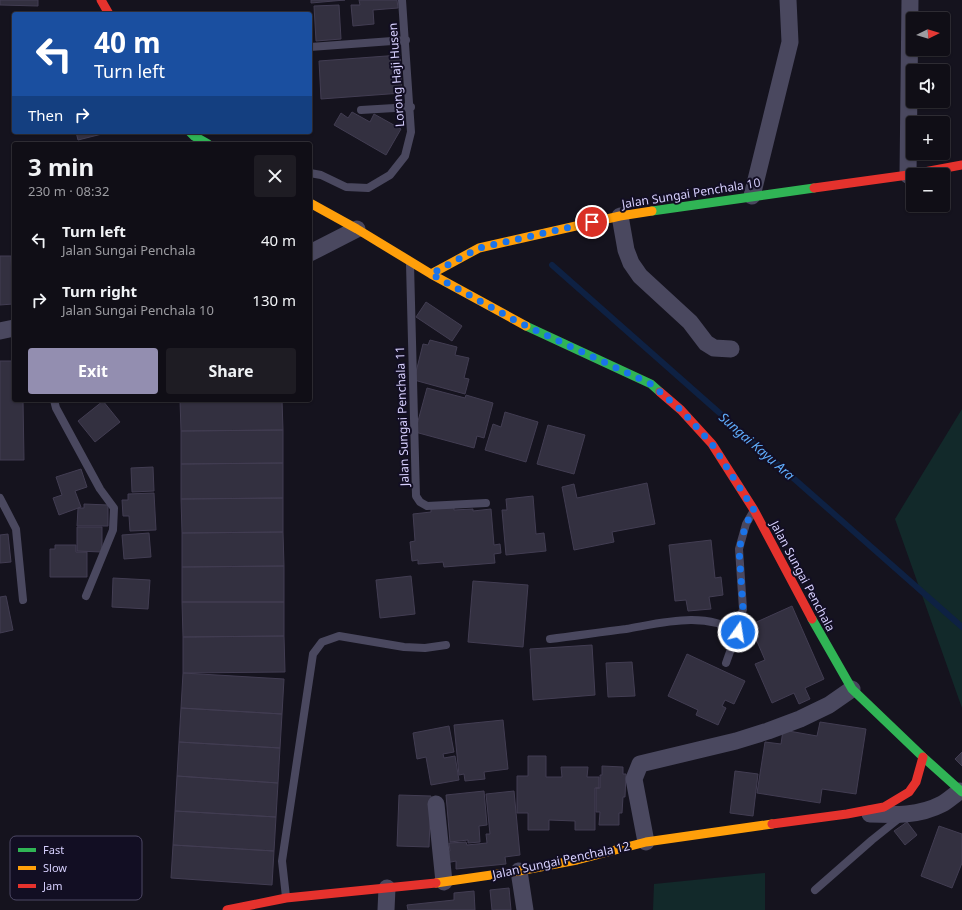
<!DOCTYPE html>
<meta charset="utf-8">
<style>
body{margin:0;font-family:"Noto Sans",sans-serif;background:#1e1c23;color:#f1f3f6;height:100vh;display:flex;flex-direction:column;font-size:15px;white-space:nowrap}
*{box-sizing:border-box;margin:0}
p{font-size:13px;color:#9c9ca1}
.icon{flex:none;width:22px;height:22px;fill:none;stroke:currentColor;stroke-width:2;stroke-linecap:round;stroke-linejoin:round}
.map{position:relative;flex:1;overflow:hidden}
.sheet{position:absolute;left:12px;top:142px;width:300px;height:260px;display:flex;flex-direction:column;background:#100e16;border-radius:4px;box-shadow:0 1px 3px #0004,0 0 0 1px #302e35}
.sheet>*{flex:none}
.banner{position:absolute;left:12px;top:12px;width:300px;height:122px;border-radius:4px;box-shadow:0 1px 3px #0004,0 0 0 1px #302e35;background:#1a4fa0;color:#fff;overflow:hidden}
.needle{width:26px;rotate:85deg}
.fabs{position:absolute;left:906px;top:12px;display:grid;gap:8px}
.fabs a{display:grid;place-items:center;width:44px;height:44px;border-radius:4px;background:#100e16;box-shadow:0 1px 3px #0004,0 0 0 1px #302e35;font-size:20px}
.pin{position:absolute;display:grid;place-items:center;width:34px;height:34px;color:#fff;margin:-17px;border:2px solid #fff;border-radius:50%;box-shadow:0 1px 4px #0007}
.me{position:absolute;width:44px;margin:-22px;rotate:13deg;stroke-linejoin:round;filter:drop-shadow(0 0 3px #0008)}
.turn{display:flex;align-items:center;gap:14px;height:84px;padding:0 16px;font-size:18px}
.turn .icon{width:52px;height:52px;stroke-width:2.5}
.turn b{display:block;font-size:28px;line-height:34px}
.then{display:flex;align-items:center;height:38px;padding:0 16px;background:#0003;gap:8px;font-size:15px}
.round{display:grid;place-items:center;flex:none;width:42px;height:42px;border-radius:4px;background:#1e1c23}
.headline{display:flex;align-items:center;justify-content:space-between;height:68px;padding:0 16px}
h1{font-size:24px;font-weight:700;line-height:30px}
.action{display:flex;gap:8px;margin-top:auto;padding:8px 16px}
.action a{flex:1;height:46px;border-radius:4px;background:#938eb0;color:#fff;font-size:16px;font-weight:700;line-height:46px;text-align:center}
.action a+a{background:#1e1c23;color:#f1f3f6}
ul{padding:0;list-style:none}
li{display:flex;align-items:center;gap:12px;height:60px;padding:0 16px}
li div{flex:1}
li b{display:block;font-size:15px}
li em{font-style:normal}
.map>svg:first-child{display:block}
</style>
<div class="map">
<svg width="962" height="910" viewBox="0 0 962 910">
<rect width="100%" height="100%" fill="#15131e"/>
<path fill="#12292a" d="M962 409V708L895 519Z
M765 873V910H653L654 884Z"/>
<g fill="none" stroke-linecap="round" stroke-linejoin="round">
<path stroke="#0e2143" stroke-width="6" d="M552 265 962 627"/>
</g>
<path fill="#333040" stroke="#423d52" d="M0 0H38V6L0 5Z
M311 0H345L311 3Z
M359 0H397L398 8 373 10 374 24 353 26 351 5H360Z
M339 5 341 39 316 41 314 6Z
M400 55 402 93 321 99 319 61Z
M352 112 370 122 374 114 401 129 386 155 334 125 341 113 348 118Z
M76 132H110L78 140Z
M0 256H11L13 304 0 305Z
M426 302 462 326 452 341 416 317Z
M430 340 457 347 455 355 469 358 464 378 469 379 465 394 414 380 423 344 428 345Z
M0 361H14V400H23L24 460H0Z
M427 388 465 398 466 395 493 403 484 438 477 436 474 448 415 432Z
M180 400H282L283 430 181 431Z
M103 401 120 422 95 442 78 421Z
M505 412 538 422 526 462 485 450 493 424 501 427Z
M548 425 585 435 574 474 537 464Z
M283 430V463L181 464V431Z
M283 463V498L181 499V464Z
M153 467 154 491 132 492 131 468Z
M81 469 87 487 75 491 81 507 59 515 53 498 62 495 56 477Z
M647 483 655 524 612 532 614 542 574 550 562 487 574 484 577 498Z
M154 493 156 530 130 531 129 516H123L122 500H128V494Z
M533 496 536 534 544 533 546 551 506 555 502 510H507L506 499Z
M283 498V532L182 533 181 499Z
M84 504 108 505V526H77L78 508H84Z
M454 506V510L473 509V511L491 509 494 545 500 544 501 553 494 554 495 563 444 567 443 562 418 564V560L412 561 410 542 415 541 413 514 431 512V508Z
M77 527H102V552L77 551Z
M283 532 284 566 182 567V533Z
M149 533 151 557 124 559 122 535Z
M8 534 11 562 0 563V535Z
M711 540 715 578 721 577 723 595 709 597 711 609 688 611 686 600 675 601 669 545Z
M55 545H76V552H87V577H50V549H55Z
M284 566V602H182V567Z
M411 576 415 614 380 618 376 580Z
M113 578 150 580 148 609 112 607Z
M473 581 528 585 523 647 468 642Z
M6 596 13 630 0 633V597Z
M182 602H284V636L183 637Z
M792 606 824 679 805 688 810 699 799 704 794 693 772 703 755 664 765 660 750 625Z
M284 636 285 672 183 673V637Z
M592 645 595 695 533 700 530 649Z
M687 654 745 681 734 704 725 700 722 706 726 708 718 725 696 715 698 710 668 696Z
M632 662 635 696 608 697 606 663Z
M183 673 284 679 282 714 181 708Z
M181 708 282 714 280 748 179 742Z
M503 720 508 769 484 772 485 779 465 781 464 774 459 775 454 725Z
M820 722 866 729 856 794 822 789 820 803 757 793 765 742 781 744 783 730 817 736Z
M449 726 454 752 443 754 444 758 455 756 459 780 431 785 426 757 417 759 413 733Z
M179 742 280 748 278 783 177 776Z
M962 752V766L955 759Z
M528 756H546V777H562L561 767H588L587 777H599V788H595V830H575V821L549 820V830H528V813H517V776H528Z
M602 766 623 767V774H626L625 797H623L622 813H619V825H599L600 812H596V788H600V775H602Z
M735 771 758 774 753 816 730 813Z
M177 776 278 783 276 817 175 811Z
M484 791 487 825 479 826 480 842 468 843V840L450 842 446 795Z
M514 791 520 855 505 857 506 864 456 869V861L446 863 445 852 450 851 449 843 466 842 467 845 487 843 486 834H490L486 794Z
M399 795 431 796 429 847 397 846Z
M175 811 276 817 274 851 173 845Z
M907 822 917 835 905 845 894 831Z
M939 826 962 834V863L952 888 921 876Z
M173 845 274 851 272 885 171 878Z
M509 888 511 910H492L490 890Z
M474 891 475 910H408L407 905 454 900V893Z"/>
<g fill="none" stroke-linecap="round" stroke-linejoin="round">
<path stroke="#4a485f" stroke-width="8" d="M310 47 406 40
M361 110 411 107
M310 173 321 175 346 187 368 188 390 175 405 156 411 132 402 0
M410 264 416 496 420 502 427 506 486 503
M54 400 56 408 100 489 114 508 113 530 86 596
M0 498 16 529 23 600
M550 639C575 636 601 632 626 629 662 623 705 611 737 632
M726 663 737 632 743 609 739 549 746 524 753 512
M815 890 872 840 902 816
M286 897 282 861 313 654 322 642 339 636 404 647 425 648 446 645"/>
<path stroke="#4a485f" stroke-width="17" d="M908 175 910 0
M752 196 790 42 788 0
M620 216 626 250 631 263 640 276 690 322 706 343 714 348 731 349
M310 253 357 229
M0 331 14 328
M436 804 444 882
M870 814C895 815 919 816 942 804 948 801 954 795 960 791
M646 842 634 779 640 764 736 741 768 731 800 719 829 705 852 689
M519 871 525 910
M386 910 387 888"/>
<path stroke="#30b455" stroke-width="9" d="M190 132 194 136 208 144
M652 211 814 188
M526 326 651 384 660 392
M812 619 852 689 923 757 962 792"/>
<path stroke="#ff9f0a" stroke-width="9" d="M310 203 357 229 431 274 526 326
M431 274 479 248 620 216 652 211
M436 883 519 871 577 860 646 842 772 824"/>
<path stroke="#e5322d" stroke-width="9" d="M101 0 109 14
M814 188 908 175 962 165
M660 392 681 410 712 444 754 510 812 619
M772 824 847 814 884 807 909 792 916 782 923 757
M227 910 286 898 436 883"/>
</g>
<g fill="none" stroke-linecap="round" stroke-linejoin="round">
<path stroke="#1a73e8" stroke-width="7" stroke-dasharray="0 12.6" d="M592 222 479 248 431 274 518 322 651 384 681 410 712 444 754 510 746 524 739 549 743 609 738 632"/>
</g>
<g text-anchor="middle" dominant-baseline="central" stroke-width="4" stroke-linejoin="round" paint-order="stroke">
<g font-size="12" fill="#d7d0fe" stroke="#120e23">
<text transform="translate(396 75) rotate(-94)">Lorong Haji Husen</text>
<text transform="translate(691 193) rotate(-9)">Jalan Sungai Penchala 10</text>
<text transform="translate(402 416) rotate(-92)">Jalan Sungai Penchala 11</text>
<text transform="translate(803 576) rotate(62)">Jalan Sungai Penchala</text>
<text transform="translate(561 860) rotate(-12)">Jalan Sungai Penchala 12</text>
</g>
<g font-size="13" font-style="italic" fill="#60aefd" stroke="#120e23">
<text transform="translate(757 446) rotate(41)">Sungai Kayu Ara</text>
</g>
</g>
<rect x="10" y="836" width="132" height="64" rx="6" fill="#120e23" stroke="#4d4865" stroke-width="1"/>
<rect x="18" y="848" width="18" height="4" fill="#30b455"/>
<rect x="18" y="866" width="18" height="4" fill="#ff9f0a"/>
<rect x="18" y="884" width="18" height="4" fill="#e5322d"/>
<g font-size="11" fill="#d7d0fe">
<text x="43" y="854">Fast</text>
<text x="43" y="872">Slow</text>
<text x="43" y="890">Jam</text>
</g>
</svg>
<div class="fabs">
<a><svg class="needle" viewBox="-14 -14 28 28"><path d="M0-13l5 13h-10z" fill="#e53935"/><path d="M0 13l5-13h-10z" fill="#9c9ca1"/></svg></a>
<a><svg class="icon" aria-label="sound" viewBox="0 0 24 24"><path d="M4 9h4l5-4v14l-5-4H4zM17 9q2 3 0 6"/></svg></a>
<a>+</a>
<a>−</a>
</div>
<div class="pin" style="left:592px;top:222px;background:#d93025"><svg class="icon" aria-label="arrive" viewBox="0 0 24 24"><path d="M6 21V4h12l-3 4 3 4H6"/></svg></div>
<svg class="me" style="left:738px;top:632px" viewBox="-20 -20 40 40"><circle r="17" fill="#1a73e8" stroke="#fff" stroke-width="3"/><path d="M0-11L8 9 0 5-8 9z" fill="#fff"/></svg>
<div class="banner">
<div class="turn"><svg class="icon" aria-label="left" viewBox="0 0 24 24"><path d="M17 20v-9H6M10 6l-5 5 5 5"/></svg><div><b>40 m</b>Turn left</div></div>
<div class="then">Then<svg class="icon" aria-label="right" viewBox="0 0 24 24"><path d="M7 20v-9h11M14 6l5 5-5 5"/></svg></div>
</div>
<section class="sheet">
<div class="headline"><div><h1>3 min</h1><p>230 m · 08:32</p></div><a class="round"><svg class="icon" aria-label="close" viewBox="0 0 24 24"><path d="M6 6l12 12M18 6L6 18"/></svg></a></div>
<ul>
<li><svg class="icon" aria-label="left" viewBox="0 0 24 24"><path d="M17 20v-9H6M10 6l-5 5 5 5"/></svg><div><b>Turn left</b><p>Jalan Sungai Penchala</p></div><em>40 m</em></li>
<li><svg class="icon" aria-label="right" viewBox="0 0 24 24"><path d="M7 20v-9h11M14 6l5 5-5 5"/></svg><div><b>Turn right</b><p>Jalan Sungai Penchala 10</p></div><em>130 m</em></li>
</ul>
<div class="action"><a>Exit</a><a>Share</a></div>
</section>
</div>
